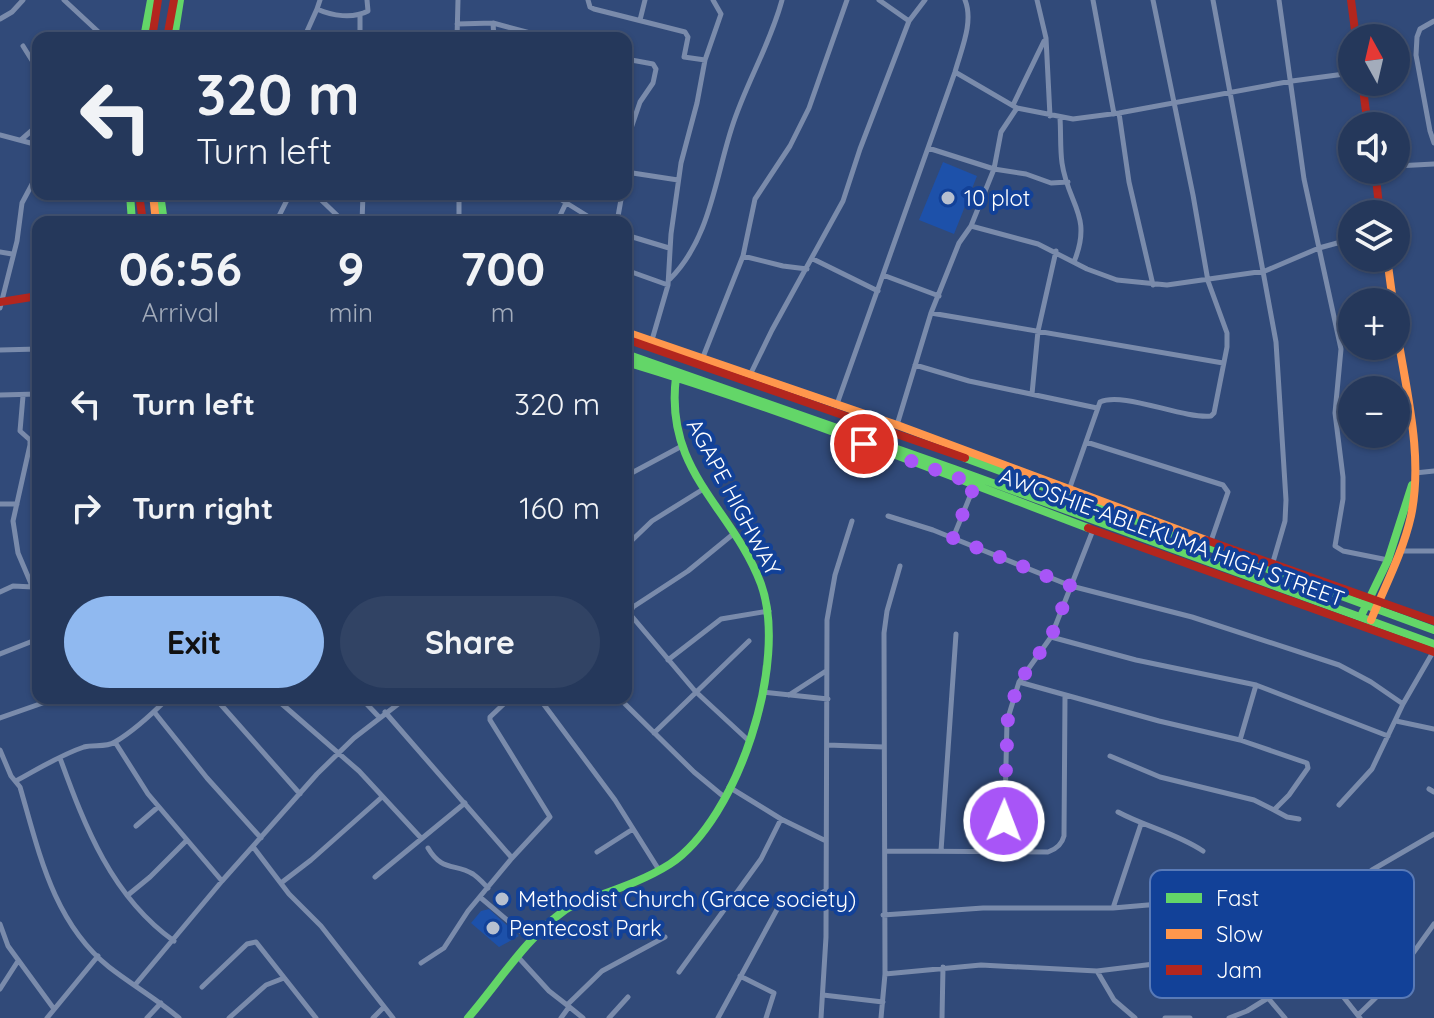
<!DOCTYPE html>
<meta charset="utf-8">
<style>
body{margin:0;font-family:Quicksand,sans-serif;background:#314364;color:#f1f3f6;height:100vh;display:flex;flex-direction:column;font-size:30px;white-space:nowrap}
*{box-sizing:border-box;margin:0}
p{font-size:26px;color:#a3acbb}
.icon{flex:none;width:44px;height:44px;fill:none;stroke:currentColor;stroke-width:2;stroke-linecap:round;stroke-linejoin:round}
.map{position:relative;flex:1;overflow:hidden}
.side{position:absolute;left:32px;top:216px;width:600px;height:488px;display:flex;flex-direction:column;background:#25385b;border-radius:16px;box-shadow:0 2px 6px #0004,0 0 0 2px #425271}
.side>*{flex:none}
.guide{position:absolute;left:32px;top:32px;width:600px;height:168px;border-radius:16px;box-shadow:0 2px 6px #0004,0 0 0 2px #425271;background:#25385b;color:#f1f3f6;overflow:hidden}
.needle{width:52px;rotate:352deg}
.controls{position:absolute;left:1338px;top:24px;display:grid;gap:16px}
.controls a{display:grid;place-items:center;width:72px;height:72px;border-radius:50%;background:#25385b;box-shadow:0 2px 6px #0004,0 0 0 2px #425271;font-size:40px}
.pin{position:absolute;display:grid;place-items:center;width:68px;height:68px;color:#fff;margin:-34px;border:4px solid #fff;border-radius:50%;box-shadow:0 2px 8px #0007}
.me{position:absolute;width:88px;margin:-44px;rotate:1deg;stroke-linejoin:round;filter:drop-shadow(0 0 6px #0008)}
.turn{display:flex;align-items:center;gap:28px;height:168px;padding:0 32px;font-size:36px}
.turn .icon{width:104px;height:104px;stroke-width:2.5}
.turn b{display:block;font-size:56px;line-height:68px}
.eta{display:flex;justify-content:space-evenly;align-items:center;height:136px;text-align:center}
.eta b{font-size:48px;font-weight:700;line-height:56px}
.button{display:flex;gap:16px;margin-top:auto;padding:16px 32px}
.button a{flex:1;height:92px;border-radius:48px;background:#90b9f0;color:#111;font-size:32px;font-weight:700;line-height:92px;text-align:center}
.button a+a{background:#314364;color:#f1f3f6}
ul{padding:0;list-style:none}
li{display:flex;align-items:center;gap:24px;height:104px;padding:0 32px}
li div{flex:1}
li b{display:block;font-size:30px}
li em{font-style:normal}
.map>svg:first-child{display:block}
</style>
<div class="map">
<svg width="1434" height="1018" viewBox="0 0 1434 1018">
<rect width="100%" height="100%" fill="#314a79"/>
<path fill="#1d51aa" d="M943 162 977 176 954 234 919 220Z
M489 909 519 936 499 947 471 923 481 911Z"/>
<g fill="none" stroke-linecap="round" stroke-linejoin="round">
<path stroke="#7a8bab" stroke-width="5" d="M64 0 105 38
M320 0 317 9C332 16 353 19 368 11L367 0
M588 0 590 7 594 9 685 32 688 37 684 57 705 60
M879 0 909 21
M1037 0 1046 38 1050 116
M1093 0 1114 114
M1213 0 1276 342 1286 500 1285 521 1273 562
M1279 0 1304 179 1341 349 1335 413 1343 477V499L1335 546 1343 551 1388 560
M0 19 12 12 23 0
M640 20 645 0
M1434 21 1420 29 1417 37 1416 55 1430 131 1434 143
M493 23 494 38
M457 24 493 23 549 38
M340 36 360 34V15
M304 38 317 9
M440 38 457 31
M457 38 458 0
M23 46 38 70
M626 59 653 64 656 69 653 83 640 102 626 143
M955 72 1017 108 1073 119 1119 113 1292 81 1352 73
M1013 105 1044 41
M1119 113 1129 182 1153 285
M1060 118C1061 133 1060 149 1062 163 1068 205 1093 215 1074 262
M0 135 38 145
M22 139 38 125
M928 148 994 169 1026 174 1051 183 1068 182
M1396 166 1434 164
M626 172 678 180
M315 194 344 222
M552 194 597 222
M276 222 290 194
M362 222 363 194
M459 222V194
M557 222 566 203
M617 222 622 194
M971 226 1038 244 1087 269 1117 280 1167 285 1265 271 1319 248 1352 239
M626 235 669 248
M0 252 12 254
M743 256 783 266 807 269
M813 259 878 291
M626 270 668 285
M883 275 939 296
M670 279C710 239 715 179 732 127 746 83 770 45 782 0
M0 308 17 241 22 203 38 173
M931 313 1223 363
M652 340 668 285 671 234 681 163 697 103 705 60 721 14 713 0
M0 350 38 349
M703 357 743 256 755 199 790 146 809 108 847 0
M915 365 969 381 1097 408
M751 373 772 330 843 201 860 149 909 21 925 0
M1032 394 1038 331 1056 251
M0 395 38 394
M23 396 20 431 30 440V445L13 521 18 553 38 600
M837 404 955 72C961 50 974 22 965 0
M897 425 931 313 959 243 971 226 994 169 1001 132 1017 108
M1086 442 1223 485 1228 492 1211 541
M1415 473 1434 471
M626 476 682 446
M1069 490 1100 402C1123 391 1182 419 1211 416L1214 413 1227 347V333L1208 281 1193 195 1153 0
M0 504H17
M888 516 933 530 1071 586 1051 637 1136 660 1256 685 1388 736
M1093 530 1071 586 1192 617 1339 665 1371 682 1403 704
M732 535 688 571 633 607 629 613 695 691 749 741
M953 538 975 484
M626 546 652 521 705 488
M1400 551H1434
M0 592 13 586 33 587
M0 654 38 639
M668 660 721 619 769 611
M1019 682 1159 721 1240 740 1307 763 1308 768 1289 795 1274 810 1254 800 1160 777 1110 756
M762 692 828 699
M789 695 826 671
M215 698 300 794
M275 698 359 771 421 838
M361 698 379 717
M539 698 615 800 659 870
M619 698 694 772 723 796
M385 712 512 858
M155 713 207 778 261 838
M0 718 57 698
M1396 721 1434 729
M654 733 749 641
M1240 740 1256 685
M115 742 148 794 222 881
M827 745 884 747
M0 750 11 776 20 787C39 852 53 922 109 967 132 985 157 999 179 1018
M60 758C85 827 112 897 174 941
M16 781C38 769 60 755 84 747 94 744 105 748 115 742 132 732 154 712 168 698
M729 787 781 819 824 840
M1429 789 1434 792
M1339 805 1372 769 1403 704 1433 652
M1274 810 1287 817 1299 819
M1118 812C1146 827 1176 833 1203 851
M136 826 158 807
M254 848 289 894 321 926 393 1018
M428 848C442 872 455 863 473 874 479 878 484 884 488 888
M885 851 1048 852C1057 849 1062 844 1064 836L1065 697
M941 851 956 634
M597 852 633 829
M1004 852 1007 721 1019 682 1051 637
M375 877 465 803
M281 883 311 860 382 797
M128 895 150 877 186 841
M1334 897 1360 932 1398 970
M481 898 532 941
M1263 904 1268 883
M1113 908 1141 824
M883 915 983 908H1113L1206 900 1263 904 1278 914 1360 1018
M0 924 8 946 54 1009
M1360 932 1392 906
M518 957 549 991 567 1005 602 971 665 937
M1248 960 1268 998 1285 1018
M421 963 444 948 468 911 512 858 550 817 490 720V717L510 698
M1097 971 1114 1000 1135 1018
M679 972 761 859 781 819
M885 974 981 965 1097 971 1187 960 1257 958 1263 955 1289 928 1372 870 1434 834
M740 976 774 993 766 1018
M135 985 222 881 317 774 354 738 406 698
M202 987 247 944 256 942 316 1018
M0 989 18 961
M823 995 883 1002
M567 1005 583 1018
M1358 1015 1393 981 1434 924
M47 1018 98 956
M147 1018 161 1003
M229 1018 266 985 284 978
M373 1018 384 1007
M561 1018 569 1007
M609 1018 628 997
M718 1018 780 904 812 898 825 891
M821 1018 826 937 827 620 835 575 852 521
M881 1018 885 974 884 633 887 611 900 566
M942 1018 943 967
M1165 1018H1190
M1229 1018 1247 1011 1268 998"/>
<path stroke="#63d668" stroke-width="8" d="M144 38 151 0
M174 38 180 0
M130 194 132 222
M160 194 164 222
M626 354 954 469 1434 644
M626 362C782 409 935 470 1088 528
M965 458 1434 630
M1361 616 1388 560 1412 485
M468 1018C499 982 526 938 565 910 574 904 587 900 598 896 623 887 648 878 670 864 738 819 789 661 761 584 732 507 664 472 676 377"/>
<path stroke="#ff974d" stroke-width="8" d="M153 194 156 222
M1387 258 1393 302
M626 332 897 425 1206 540
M1371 620C1385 586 1403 552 1411 516 1424 454 1405 387 1396 325"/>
<path stroke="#b3261e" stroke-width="8" d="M1351 0 1356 38
M152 38 158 0
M167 38 174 0
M1362 82 1368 126
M1375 170 1380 214
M139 194 143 222
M0 302 38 296
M626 339 965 458
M1088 528 1434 652
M1206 540 1434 621"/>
</g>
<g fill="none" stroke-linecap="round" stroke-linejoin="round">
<path stroke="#a855f7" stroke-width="14" stroke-dasharray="0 25.2" d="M864 444 975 484 953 538 1071 586 1051 637 1019 682 1008 716 1004 821"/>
</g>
<g fill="#b7c0d0" stroke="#124198" stroke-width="3">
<circle cx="948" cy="198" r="8"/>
<circle cx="502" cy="899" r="8"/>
<circle cx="493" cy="928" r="8"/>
</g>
<g text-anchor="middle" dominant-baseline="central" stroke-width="8" stroke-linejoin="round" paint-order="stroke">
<g font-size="22" fill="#fff" stroke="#124198" text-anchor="start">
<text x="964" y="198">10 plot</text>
<text x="518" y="899">Methodist Church (Grace society)</text>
<text x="509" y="928">Pentecost Park</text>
</g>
<g font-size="22" fill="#fff" stroke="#124198">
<text transform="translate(734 497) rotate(62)">AGAPE HIGHWAY</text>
<text transform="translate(1172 537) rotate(20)">AWOSHIE-ABLEKUMA HIGH STREET</text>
</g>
</g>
<rect x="1150" y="870" width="264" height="128" rx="12" fill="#124198" stroke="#597ab7" stroke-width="2"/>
<rect x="1166" y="893" width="36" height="10" fill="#63d668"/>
<rect x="1166" y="929" width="36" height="10" fill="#ff974d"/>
<rect x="1166" y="965" width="36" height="10" fill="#b3261e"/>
<g font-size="22" fill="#fff">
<text x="1216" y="906">Fast</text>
<text x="1216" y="942">Slow</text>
<text x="1216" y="978">Jam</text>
</g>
</svg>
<div class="controls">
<a><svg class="needle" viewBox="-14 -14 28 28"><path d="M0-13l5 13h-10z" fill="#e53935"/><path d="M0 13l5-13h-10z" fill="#a3acbb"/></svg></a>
<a><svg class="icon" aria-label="sound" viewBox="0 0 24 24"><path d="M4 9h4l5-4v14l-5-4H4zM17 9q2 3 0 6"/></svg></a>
<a><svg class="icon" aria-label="layers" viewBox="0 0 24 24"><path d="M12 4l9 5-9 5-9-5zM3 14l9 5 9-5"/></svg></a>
<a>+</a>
<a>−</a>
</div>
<div class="pin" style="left:864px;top:444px;background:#d93025"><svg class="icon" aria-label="arrive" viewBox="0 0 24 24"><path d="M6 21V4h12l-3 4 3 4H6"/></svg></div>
<svg class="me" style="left:1004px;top:821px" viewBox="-20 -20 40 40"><circle r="17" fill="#a855f7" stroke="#fff" stroke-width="3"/><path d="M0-11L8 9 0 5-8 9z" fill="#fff"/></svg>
<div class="guide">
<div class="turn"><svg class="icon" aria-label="left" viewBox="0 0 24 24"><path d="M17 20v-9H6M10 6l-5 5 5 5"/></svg><div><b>320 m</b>Turn left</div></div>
</div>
<section class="side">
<div class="eta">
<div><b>06:56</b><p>Arrival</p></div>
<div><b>9</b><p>min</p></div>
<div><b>700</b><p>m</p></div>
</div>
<ul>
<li><svg class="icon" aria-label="left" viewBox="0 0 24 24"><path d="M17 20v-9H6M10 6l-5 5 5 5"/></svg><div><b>Turn left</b></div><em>320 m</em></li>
<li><svg class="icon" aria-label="right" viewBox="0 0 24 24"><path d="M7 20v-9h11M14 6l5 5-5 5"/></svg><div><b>Turn right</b></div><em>160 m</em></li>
</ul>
<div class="button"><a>Exit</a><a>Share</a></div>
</section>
</div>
